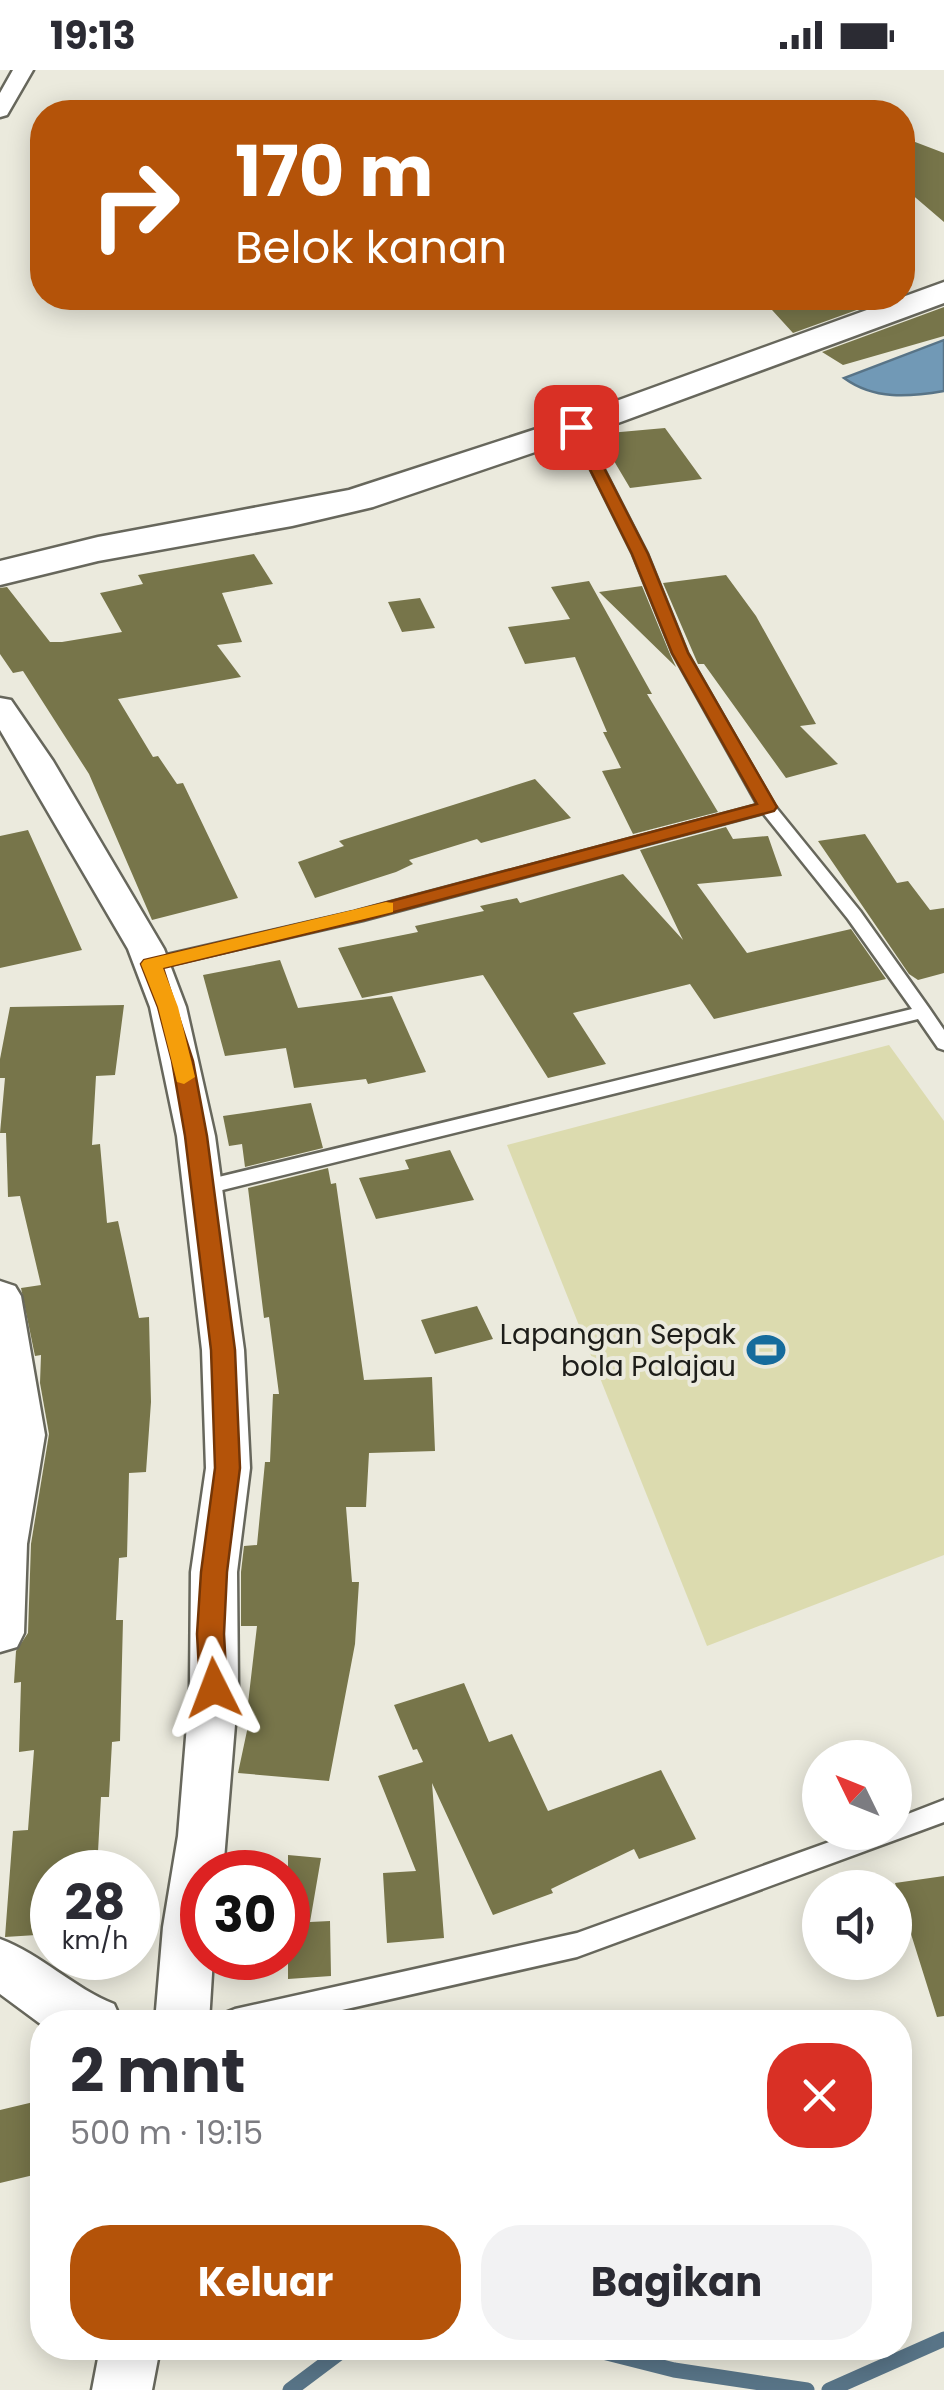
<!DOCTYPE html>
<html lang="id">
<meta charset="utf-8">
<style>
body{margin:0;font-family:Poppins,sans-serif;background:#f2f2f3;color:#2b2b33;height:100vh;display:flex;flex-direction:column;font-size:38px;white-space:nowrap}
*{box-sizing:border-box;margin:0}
p{font-size:32px;color:#7c7c81}
.icon{flex:none;width:55px;height:55px;fill:none;stroke:currentColor;stroke-width:2;stroke-linecap:round;stroke-linejoin:round}
.map{position:relative;flex:1;overflow:hidden}
.panel{position:absolute;left:30px;top:1940px;width:882px;height:350px;display:flex;flex-direction:column;background:#fff;border-radius:40px;box-shadow:0 5px 25px #0003}
.panel>*{flex:none}
.banner{position:absolute;left:30px;top:30px;width:885px;height:210px;border-radius:40px;box-shadow:0 5px 25px #0003;background:#b45309;color:#fff;overflow:hidden}
.needle{width:65px;rotate:313deg}
.fabs{position:absolute;left:802px;top:1670px;display:grid;gap:20px}
.fabs a{display:grid;place-items:center;width:110px;height:110px;border-radius:50%;background:#fff;box-shadow:0 5px 25px #0003;font-size:50px}
.speed{position:absolute;left:30px;top:1780px;display:flex;gap:20px;font-size:50px;font-weight:700;text-align:center}
.speed>*{display:grid;place-content:center;width:130px;height:130px;border-radius:50%;background:#fff;box-shadow:0 5px 25px #0003;line-height:1}
.speed small{font-size:25px;font-weight:400}
.speed .limit{border:15px solid #d22;background:#fff;color:#111}
.pin{position:absolute;display:grid;place-items:center;width:85px;height:85px;color:#fff;margin:-42px;border-radius:20px;box-shadow:0 5px 15px #0006}
.me{position:absolute;width:110px;margin:-55px;rotate:357deg;stroke-linejoin:round;filter:drop-shadow(0 0 8px #0008)}
.turn{display:flex;align-items:center;gap:35px;height:210px;padding:0 40px;font-size:45px}
.turn .icon{width:130px;height:130px;stroke-width:2.5}
.turn b{display:block;font-size:70px;line-height:85px}
.round{display:grid;place-items:center;flex:none;width:105px;height:105px;border-radius:40px;background:#f2f2f3}
.summary{display:flex;align-items:center;justify-content:space-between;height:170px;padding:0 40px}
h1{font-size:60px;font-weight:700;line-height:75px}
.primary-button{display:flex;gap:20px;margin-top:auto;padding:20px 40px}
.primary-button a{flex:1;height:115px;border-radius:40px;background:#b45309;color:#fff;font-size:40px;font-weight:700;line-height:115px;text-align:center}
.primary-button a+a{background:#f2f2f3;color:#2b2b33}
.status{display:flex;justify-content:space-between;align-items:center;height:70px;padding:0 50px;background:#fff;direction:ltr}
.status svg{height:28px;fill:currentColor}
.map>svg:first-child{display:block}
</style>
<div class="status"><b>19:13</b><svg viewBox="0 0 49 12"><path d="M0 12V9h3v3zM5 12V6h3v6zM10 12V3h3v9zM15 12V0h3v12zM26 1h20v11H26zM47 4h2v5h-2z"/></svg></div>
<div class="map">
<svg width="944" height="2320" viewBox="0 0 944 2320">
<rect width="100%" height="100%" fill="#ebeadd"/>
<path fill="#dcdbaf" d="M889 975 944 1051V1485L707 1576 507 1075Z"/>
<path fill="#7199b6" stroke="#587487" stroke-width="2.5" d="M944 270V321C909 327 874 330 844 308Z"/>
<g fill="none" stroke-linecap="round" stroke-linejoin="round">
<path stroke="#587487" stroke-width="15" d="M587 2278 674 2300 807 2320
M290 2320 346 2278
M829 2320 944 2269"/>
</g>
<path fill="#77754a" d="M902 67 944 83V152L902 116Z
M761 228H890L793 263Z
M944 237V266L843 295 822 282Z
M665 358 702 409 630 418 598 364Z
M254 484 273 514 222 523 242 572 217 575 241 607 118 629 153 687 158 686 177 714 183 713 238 828 152 850 89 704 23 601 13 603 0 584V518L7 517 50 572H62L122 562 100 523 143 514 138 505Z
M726 505 756 546 816 654 800 656 838 694 786 708 704 594H698L663 513Z
M589 511 652 624H647L718 742 633 764 602 701 621 698 603 662H607L575 587 525 594 508 557 570 549 551 517Z
M642 516 670 584 676 597 599 522Z
M420 528 435 558 402 562 388 532Z
M535 709 571 748 481 773 477 769 409 790 413 794 396 802 315 828 298 792 344 776 339 771Z
M726 757 733 769 768 766 782 806 697 814 747 883 851 859 886 909 714 949 690 914 573 943 606 994 548 1008 483 905 362 928 338 878 418 862 415 856 484 841 480 836 517 828 520 833 623 804 683 870 640 780Z
M28 760 82 880 0 898V766Z
M865 764 897 813 908 811 930 840 944 838V903L918 910 909 904 818 771Z
M280 890 298 938 392 926 426 1002 368 1014 366 1009 294 1018 286 978 225 986 203 905Z
M124 935 115 1005 96 1006 92 1075 100 1074 107 1153 118 1151 139 1248 149 1247 151 1332 146 1402 129 1403 127 1487 119 1488 116 1550H123L120 1671 112 1672 109 1727H101L97 1800 52 1802V1864L5 1867 13 1761 28 1760 34 1680 19 1682 21 1612 14 1613 16 1581 28 1563 31 1474 49 1364 40 1313 41 1285 35 1286 21 1218 41 1215 20 1126 8 1127 6 1063H0L5 1008H0V989L10 937Z
M311 1033 323 1078 245 1097 242 1074 229 1076 223 1046Z
M450 1080 474 1130 376 1149 359 1108 409 1099 405 1090Z
M328 1098 331 1114 336 1113 364 1310 432 1307 435 1381 369 1383 366 1437H346L352 1512H359L355 1574 329 1711 238 1703 251 1642H247L257 1556H241V1502L244 1476 257 1475 265 1392H270L273 1324H279L269 1247 264 1248 248 1118Z
M477 1236 493 1269 435 1284 421 1250Z
M464 1613 489 1672 512 1664 548 1741 661 1700 696 1769 639 1789 634 1779 551 1819 553 1823 493 1845 432 1713 444 1868 387 1873 383 1803 416 1801 378 1706 423 1692 417 1679 413 1680 394 1635Z
M288 1785 321 1788 310 1852 330 1851 331 1906 288 1909Z
M944 1806V1946L937 1947 895 1813Z
M42 2030V2103L0 2113V2040Z"/>
<g fill="none" stroke-linecap="round" stroke-linejoin="round">
<g stroke="#67675c" stroke-width="5">
<path id="lane" d="M571 354 582 357 647 484 687 583 774 735 860 841 929 938 944 960V980L938 978 918 949 202 1125 195 1123 192 1118 195 1113 202 1111 912 939 848 849 763 743 363 850 151 899 142 894 145 890 354 842 758 735 673 583 633 484 570 357Z
M944 1730V1752L577 1887 289 1952H221L225 1943 235 1939 577 1863 857 1762H895V1749Z"/>
</g>
<g stroke="#67675c" stroke-width="5">
<path id="street" d="M13 0H33L7 45 0 47V23Z
M0 628 11 630 53 691 164 879 186 937 215 1066 244 1280 250 1398 237 1502 238 1618 223 1802H202V1888H213L209 1952H155L163 1857 178 1766 190 1618 191 1502 206 1398 202 1280 177 1066 150 937 128 879 0 660Z
M0 1211 15 1216 21 1226 45 1365 27 1474 24 1563 17 1577 0 1582Z
M0 1869C41 1884 73 1918 114 1934L122 1952 42 1955 0 1924Z
M100 2278H160L152 2320H92Z"/>
</g>
<g stroke="#67675c" stroke-width="5">
<path id="secondary" d="M944 212V233L588 364 373 437 292 456 98 491 0 515V491L98 467 349 420 564 350Z"/>
</g>
<use href="#lane" fill="#fff" fill-rule="evenodd"/>
<use href="#street" fill="#fff" fill-rule="evenodd"/>
<use href="#secondary" fill="#fff" fill-rule="evenodd"/>
</g>
<path fill="#b45309" stroke="#753606" stroke-width="2.5" d="M571 354 583 357 648 484 688 583 777 737 774 741 364 850 163 898 193 991 207 1066 235 1280 240 1398 227 1502 224 1564 227 1618 223 1626 214 1629 204 1626 200 1618 197 1564 201 1502 215 1398 211 1280 185 1066 172 991 158 937 141 894 144 890 354 841 757 734 672 583 632 484 569 357Z"/>
<path fill="#f59e0b" d="M386 832 393 833V842L163 898 178 937 195 1007 184 1014 177 1012 158 937 141 894 144 890Z"/>
<defs>
<g id="stadium-bare" transform="scale(3)"><path d="M0-5a6.5 5 0 1 0 0 10a6.5 5 0 1 0 0-10ZM-3.5-1.8h7v3.6h-7Z" fill="#166b9c" stroke="#ebeadd" stroke-width="2.5" paint-order="stroke"/></g>
</defs>
<g fill-rule="evenodd">
<use href="#stadium-bare" x="766" y="1280"/>
</g>
<g text-anchor="middle" dominant-baseline="central" stroke-width="8" stroke-linejoin="round" paint-order="stroke">
<g font-size="28" fill="#1d1d19" stroke="#ebeadd" text-anchor="end">
<text x="736" y="1264">Lapangan Sepak<tspan x="736" dy="32">bola Palajau</tspan></text>
</g>
</g>
</svg>
<div class="fabs">
<a><svg class="needle" viewBox="-14 -14 28 28"><path d="M0-13l5 13h-10z" fill="#e53935"/><path d="M0 13l5-13h-10z" fill="#7c7c81"/></svg></a>
<a><svg class="icon" aria-label="sound" viewBox="0 0 24 24"><path d="M4 9h4l5-4v14l-5-4H4zM17 9q2 3 0 6"/></svg></a>
</div>
<div class="speed"><div>28<small>km/h</small></div><div class="limit">30</div></div>
<div class="pin" style="left:576px;top:357px;background:#d93025"><svg class="icon" aria-label="arrive" viewBox="0 0 24 24"><path d="M6 21V4h12l-3 4 3 4H6"/></svg></div>
<svg class="me" style="left:214px;top:1618px" viewBox="-20 -20 40 40"><path d="M0-17L14 15 0 8-14 15z" fill="#b45309" stroke="#fff" stroke-width="4"/></svg>
<div class="banner">
<div class="turn"><svg class="icon" aria-label="right" viewBox="0 0 24 24"><path d="M7 20v-9h11M14 6l5 5-5 5"/></svg><div><b>170 m</b>Belok kanan</div></div>
</div>
<section class="panel">
<div class="summary"><div><h1>2 mnt</h1><p>500 m · 19:15</p></div><a class="round" style="background:#d93025;color:#fff"><svg class="icon" aria-label="close" viewBox="0 0 24 24"><path d="M6 6l12 12M18 6L6 18"/></svg></a></div>
<div class="primary-button"><a>Keluar</a><a>Bagikan</a></div>
</section>
</div>
